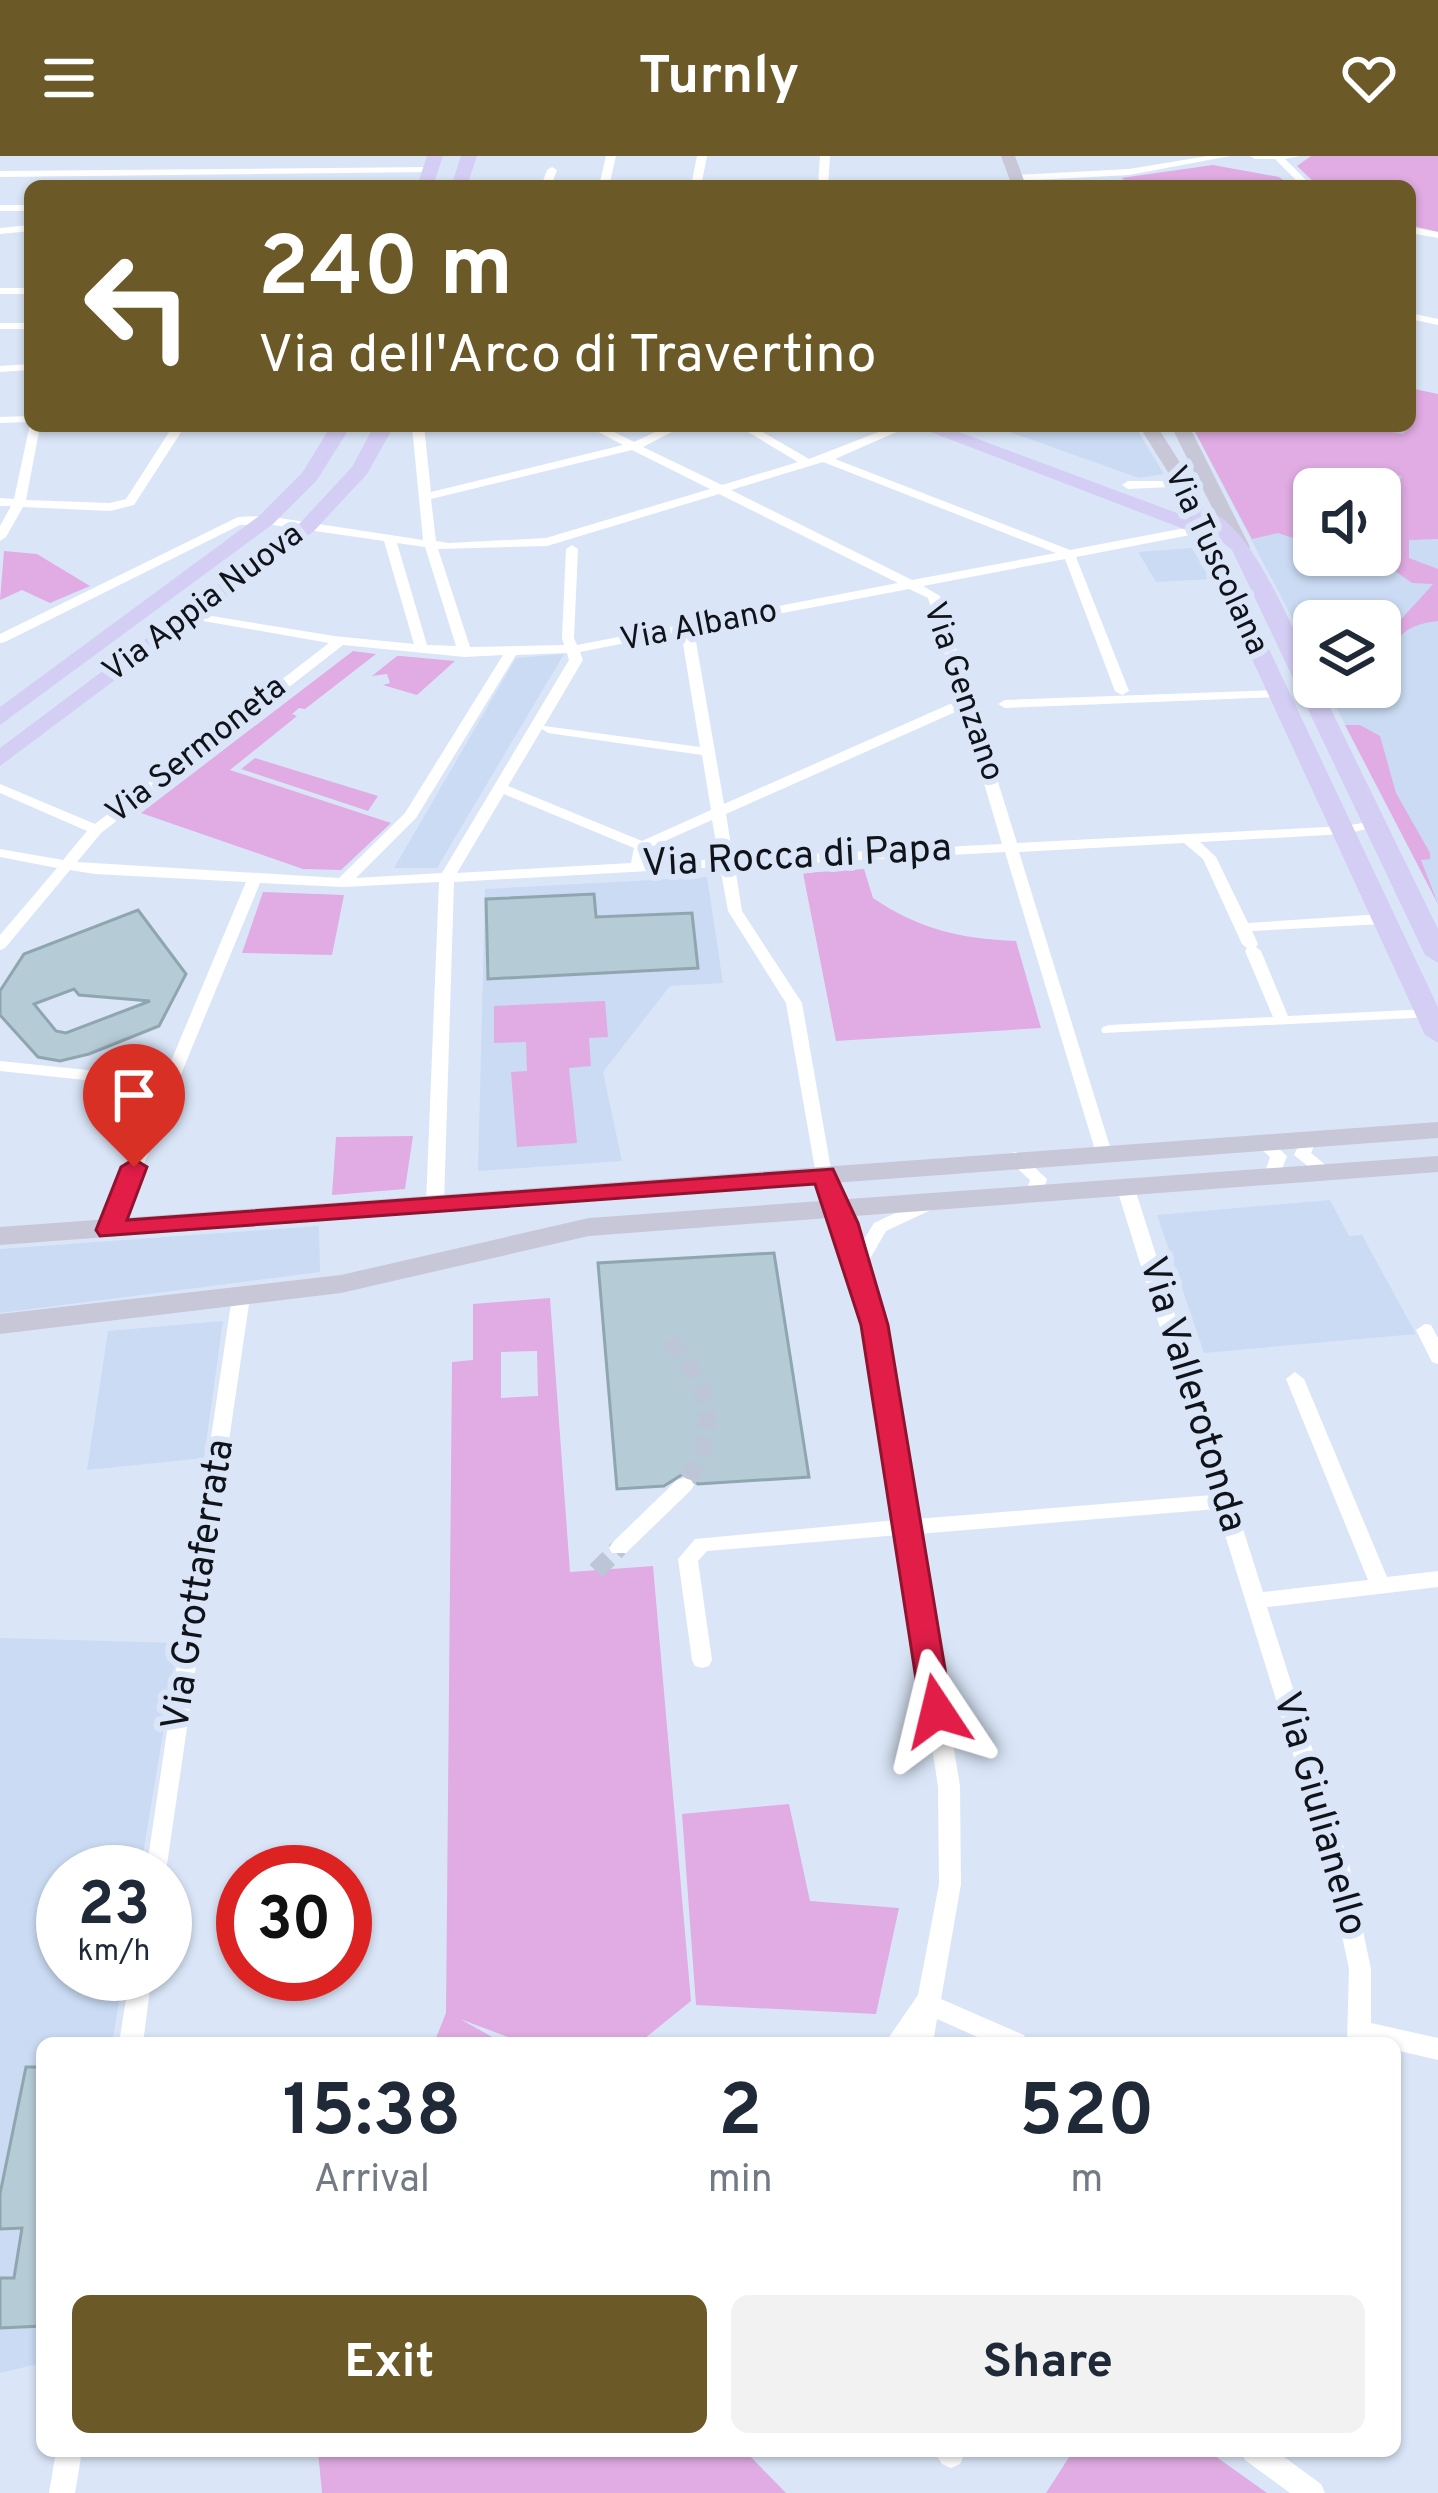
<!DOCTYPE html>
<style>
body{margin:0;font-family:Overpass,sans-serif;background:#f2f2f3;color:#1f2937;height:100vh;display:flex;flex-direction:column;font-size:45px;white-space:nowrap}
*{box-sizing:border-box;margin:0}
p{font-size:39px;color:#747a83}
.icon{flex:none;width:66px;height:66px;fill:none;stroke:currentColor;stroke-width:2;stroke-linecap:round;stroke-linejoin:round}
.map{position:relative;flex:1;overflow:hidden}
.sheet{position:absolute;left:36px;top:1881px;width:1365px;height:420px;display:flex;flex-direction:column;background:#fff;border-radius:18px;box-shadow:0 3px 9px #0004}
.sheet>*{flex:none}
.banner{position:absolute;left:24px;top:24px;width:1392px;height:252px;border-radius:18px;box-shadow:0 3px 9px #0004;background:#6b5a27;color:#fff;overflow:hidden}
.fabs{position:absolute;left:1293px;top:312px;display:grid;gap:24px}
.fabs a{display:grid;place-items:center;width:108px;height:108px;border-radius:18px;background:#fff;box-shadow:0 3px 9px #0004;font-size:60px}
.speed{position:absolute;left:36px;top:1689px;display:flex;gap:24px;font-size:60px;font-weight:700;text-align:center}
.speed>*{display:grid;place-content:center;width:156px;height:156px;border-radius:50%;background:#fff;box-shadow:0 3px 9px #0004;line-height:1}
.speed small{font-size:30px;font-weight:400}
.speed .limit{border:18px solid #d22;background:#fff;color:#111}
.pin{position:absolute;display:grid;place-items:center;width:102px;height:102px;color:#fff;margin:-123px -51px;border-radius:50% 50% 50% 0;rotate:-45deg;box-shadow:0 0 12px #0007}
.pin .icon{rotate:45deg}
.me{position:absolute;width:132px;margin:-66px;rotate:350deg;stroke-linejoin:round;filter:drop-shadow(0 0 9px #0008)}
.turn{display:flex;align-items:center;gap:42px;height:252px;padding:0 36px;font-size:54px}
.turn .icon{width:156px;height:156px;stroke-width:2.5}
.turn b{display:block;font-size:84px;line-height:102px}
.eta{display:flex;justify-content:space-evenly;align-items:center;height:204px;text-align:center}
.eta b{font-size:72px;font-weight:700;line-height:84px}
.button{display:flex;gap:24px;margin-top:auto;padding:24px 36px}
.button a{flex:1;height:138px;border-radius:18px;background:#6b5a27;color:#fff;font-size:48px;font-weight:700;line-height:138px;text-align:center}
.button a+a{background:#f2f2f3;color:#1f2937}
header{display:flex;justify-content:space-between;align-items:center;height:156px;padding:0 36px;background:#6b5a27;color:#fff;font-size:54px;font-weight:700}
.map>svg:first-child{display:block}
</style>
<header><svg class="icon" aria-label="menu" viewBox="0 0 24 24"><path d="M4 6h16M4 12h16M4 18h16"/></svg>Turnly<svg class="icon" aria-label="heart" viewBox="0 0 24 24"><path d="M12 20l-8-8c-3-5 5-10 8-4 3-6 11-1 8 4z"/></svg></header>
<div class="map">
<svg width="1438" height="2337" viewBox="0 0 1438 2337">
<rect width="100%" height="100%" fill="#dae6f8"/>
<path fill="#cadbf3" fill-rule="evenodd" d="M993 270H1135L1164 318 1139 322Z
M1192 270 1438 272V748L1336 551 1352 547 1350 534 1339 531H1380V465H1314V504ZM1314 333H1380V399H1314Z
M1192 392 1210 423 1156 426 1138 396Z
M564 498 437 712H394L516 502Z
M707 721 723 827 670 830 603 916 622 1005 478 1015 485 733Z
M1330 1044 1349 1080 1362 1079 1416 1178 1204 1197 1157 1059Z
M319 1070 320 1116 0 1157V1093Z
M223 1165 204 1302 87 1314 108 1175Z
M0 1482 178 1487 140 1716H63V1818H124L112 1887H42V2207L0 2217Z"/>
<path fill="#e0ace3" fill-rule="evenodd" d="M1311 0H1438V76L1410 69V30H1318L1297 10Z
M1213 9 1279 21 1291 30H1136L1121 22Z
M1410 232 1438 238V383L1409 384V402L1438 413V465C1392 470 1388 494 1390 535 1369 484 1402 465 1433 428L1412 427 1395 415 1346 399H1380V351L1394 352 1401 320 1352 313 1346 333H1314V342L1308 334 1298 336 1300 349 1314 348V389L1278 377 1252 383 1192 270H1363L1403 278 1410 270Z
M4 395 37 398 90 430 50 447 22 434 0 444Z
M353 495 376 498 305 553 299 552 292 558 297 560 230 614 391 667 341 714 303 713 141 657Z
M397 500H401L455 505 417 539 383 529 390 527 387 518 372 520Z
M1345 569H1360L1380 580 1396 637 1430 697V703L1421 704 1438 748Z
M255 602 378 640 368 655 241 613Z
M864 713 873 742C918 773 962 783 1016 785L1041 872 836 885 803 717Z
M263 736 344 739 332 799 242 797Z
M605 845 608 881 589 882 591 910 569 912 577 987 517 991 511 916 527 915 526 886 494 887V850Z
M413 980 405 1033 332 1039 336 981Z
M550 1142 570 1416 653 1410 691 1845 639 1887H524L460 1863 503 1887H434L446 1857 452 1206 473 1204V1148ZM537 1195 538 1240 501 1242V1196Z
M789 1648 810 1745 899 1752 876 1858 696 1849 682 1658Z
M318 2295H745L786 2337H322Z
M1073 2295H1208L1267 2337H1046Z"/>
<path fill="#b5cbd5" stroke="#90a6af" stroke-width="3" fill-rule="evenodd" d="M594 738 596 761 692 757 698 812 488 823 486 743Z
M138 754 186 818 159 870 89 898 60 905 38 901 0 859V835L24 798ZM74 833 79 839 150 845 66 877 56 875 34 848Z
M774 1097 809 1321 698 1328 683 1318 664 1330 617 1333 598 1107Z
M26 1911H42V2170L0 2172V2122H14L22 2072 0 2073V2038Z"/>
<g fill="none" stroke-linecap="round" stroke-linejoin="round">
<path stroke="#bcc6d7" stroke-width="18" stroke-dasharray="18 9" stroke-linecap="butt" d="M670 1184C710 1233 722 1275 684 1329
M596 1415 619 1392"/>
<path fill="#fff" fill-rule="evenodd" d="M606 0H616L609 30H599Z
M697 0H707L701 30H691Z
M820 0H830L828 30H818Z
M1208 0H1230L1129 19 1016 25 1011 22 1016 19 1129 13Z
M1250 0H1300L1285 3 1312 30H1302L1275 3H1255Z
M433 11 435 13 430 16 0 21V15Z
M552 11 557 14 551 30H541L547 14Z
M0 49H30V55H0Z
M30 69V75L0 78V72Z
M1410 71 1438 76V82L1410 77Z
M0 132H30V138H0Z
M1410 157 1438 163V169L1410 163Z
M0 167H30V173H0Z
M29 208 30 214 0 216V210Z
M30 260V266L0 267V261Z
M30 268V270H40L26 344 110 347 126 343 173 270H185L134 349 110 355 23 351 6 381 0 385V370L11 350H0V342L14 343Z
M412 270H424L431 336 623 289 587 270H602L634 286 668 270H683L643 291 722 329 798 306 738 270H752L809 303 894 270H910L835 303 1070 394 1211 367 1217 371 1211 375 1076 401 1129 535 1122 539 1115 535 1065 403 923 430 940 440 1017 687 1345 670 1379 664V670L1345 678 1200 686 1216 701 1248 767 1382 758 1390 763 1382 768 1252 775 1258 788 1256 791 1261 795 1288 860 1428 853 1434 855 1436 858 1434 861 1103 877 1101 874 1103 871 1109 869 1273 861 1245 795 1247 792 1242 788 1203 703 1184 687 1019 696 1111 994 1103 999 1095 994 1005 696 735 711 742 755 802 847 832 1019 860 1090 874 1067 921 1045H933L936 1049 933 1053 886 1075 867 1108 888 1195 916 1363 1212 1339 1117 1033 1126 1027 1135 1033 1263 1436 1368 1424 1286 1223 1295 1216 1304 1223 1387 1421 1438 1415V1431L1267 1451 1349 1708 1371 1813V1867L1438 1882V1904L1395 1894V1887H1347L1349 1813 1327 1708 1217 1353 918 1378 960 1630 961 1728 941 1843 1024 1879 1028 1887H991L937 1863 933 1887H885L918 1839 939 1728 938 1630 899 1379 707 1395 698 1405 712 1504 709 1510 702 1512 695 1510 692 1504 678 1403 695 1383 897 1364 870 1195 849 1108 816 1019 786 847 728 755 720 711 454 726 444 1048 441 1052H429L426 1048 439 726 343 731 260 727 115 1078 109 1080 100 1074 160 932 0 915V905L164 922 246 726 95 718 70 714 5 792 0 794V779L57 712 0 701V693L63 704 87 675 0 637V628L95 668 329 487 192 463 186 459 187 456 334 480 414 488 384 385 266 368 240 369 5 486 0 487V478L238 361 266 360 423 384ZM632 294 710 333 546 382 449 387 436 385 431 343ZM823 306 1056 397 912 424 731 334ZM719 338 898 427 577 489 574 482 578 393 572 389 566 393 562 482 564 489 470 491 438 393 547 390ZM397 387 425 391 456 490 427 489ZM909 433 928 442 959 544 724 648 694 474ZM681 476 700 591 544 570 583 504 580 496ZM343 489 465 501 503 499 405 657 339 722 77 706 101 677ZM567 497 569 504 442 717 356 722 416 662 516 499ZM962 553 1002 688 733 702 726 658ZM542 573 548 577 702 599 711 654 642 685 508 630ZM504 638 634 692 631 707 457 717ZM712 664 719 703 646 707 649 692Z
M1173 314 1183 316 1170 331 1128 333 1122 329 1128 325H1163Z
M1276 534 1281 535V541L1005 552 998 548 1005 544Z
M1310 976 1318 981 1311 997 1334 1016 1332 1020H1320L1294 999 1304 977Z
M1259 979 1265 980 1287 1000 1277 1026H1265L1263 1022 1270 1001 1251 984Z
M1014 996 1020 998 1047 1023C1043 1037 1036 1051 1019 1046L1016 1042 1027 1033 1030 1024 1006 1002Z
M241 1135 250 1141 165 1722V1716H146L232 1141Z
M1425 1168 1431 1169 1438 1182V1208L1432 1206 1416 1174Z
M684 1322 691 1324 694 1329 691 1334 626 1397H612L609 1392 612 1387 677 1324Z
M130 1818H152L143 1887H119Z
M56 2295H82L75 2337H49Z
M934 2295H962L964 2299 960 2308 951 2312 942 2308Z
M1241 2295H1276L1321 2328 1325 2337H1290L1245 2304Z"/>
<path fill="#c8c7d8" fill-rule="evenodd" d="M1001 0H1015L1026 30H1012Z
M1139 270H1157L1194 329 1211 373 1208 377 1193 373 1176 329Z
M1171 270H1189L1250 391 1248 395 1232 391Z
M1438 966V982L0 1089V1071Z
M1438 1000V1016L589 1080 341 1137 0 1178V1158L341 1119 589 1062Z"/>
<path fill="#d4cef5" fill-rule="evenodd" d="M427 0H443L433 30H417Z
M461 0H477L467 30H451Z
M331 270H351L317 324 273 368 0 569V551L259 360 302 317Z
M374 270H394L367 318 314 375 0 610V592L300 367 352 311Z
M915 270H943L1193 363 1187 356 1190 352C1245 344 1294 478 1314 519V531H1320L1438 773V807L1425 799 1232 394 1216 381 1438 851V887L1425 879 1194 377Z"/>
</g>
<path fill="#e11d48" stroke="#92132f" stroke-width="3" d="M134 1003 147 1011 127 1064 833 1013 858 1067 888 1169 952 1555 948 1564H925L921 1555 861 1169 815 1028 100 1080 96 1074 121 1011Z"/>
<g text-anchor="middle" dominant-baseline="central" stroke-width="12" stroke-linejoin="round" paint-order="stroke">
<g font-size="33" fill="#10141a" stroke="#dae6f8">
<text transform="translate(1215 405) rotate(65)">Via Tuscolana</text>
<text transform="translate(204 448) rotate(-37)">Via Appia Nuova</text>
<text transform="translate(699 471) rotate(-11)">Via Albano</text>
<text transform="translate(962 536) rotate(71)">Via Genzano</text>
<text transform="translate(197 595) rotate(-38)">Via Sermoneta</text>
</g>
<g font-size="39" fill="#10141a" stroke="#dae6f8">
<text transform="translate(797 702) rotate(-3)">Via Rocca di Papa</text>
<text transform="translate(1191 1239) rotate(73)">Via Vallerotonda</text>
<text transform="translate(200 1429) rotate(-81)">Via Grottaferrata</text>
<text transform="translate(1318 1658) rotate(74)">Via Giulianello</text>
</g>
</g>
</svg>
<div class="fabs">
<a><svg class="icon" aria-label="sound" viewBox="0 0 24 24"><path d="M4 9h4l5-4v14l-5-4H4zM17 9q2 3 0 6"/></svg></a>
<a><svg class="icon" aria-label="layers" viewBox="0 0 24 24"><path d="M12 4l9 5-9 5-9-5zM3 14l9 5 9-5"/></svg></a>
</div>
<div class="speed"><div>23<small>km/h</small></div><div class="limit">30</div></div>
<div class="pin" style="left:134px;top:1011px;background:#d93025"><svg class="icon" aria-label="arrive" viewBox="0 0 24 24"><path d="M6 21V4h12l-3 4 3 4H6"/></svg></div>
<svg class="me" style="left:937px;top:1555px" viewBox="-20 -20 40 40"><path d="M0-17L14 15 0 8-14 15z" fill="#e11d48" stroke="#fff" stroke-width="4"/></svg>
<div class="banner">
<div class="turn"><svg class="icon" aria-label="left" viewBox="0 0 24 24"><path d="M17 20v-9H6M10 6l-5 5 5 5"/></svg><div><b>240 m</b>Via dell'Arco di Travertino</div></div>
</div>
<section class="sheet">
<div class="eta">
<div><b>15:38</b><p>Arrival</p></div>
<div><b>2</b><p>min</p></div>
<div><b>520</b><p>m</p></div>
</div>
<div class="button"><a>Exit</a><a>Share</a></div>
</section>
</div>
